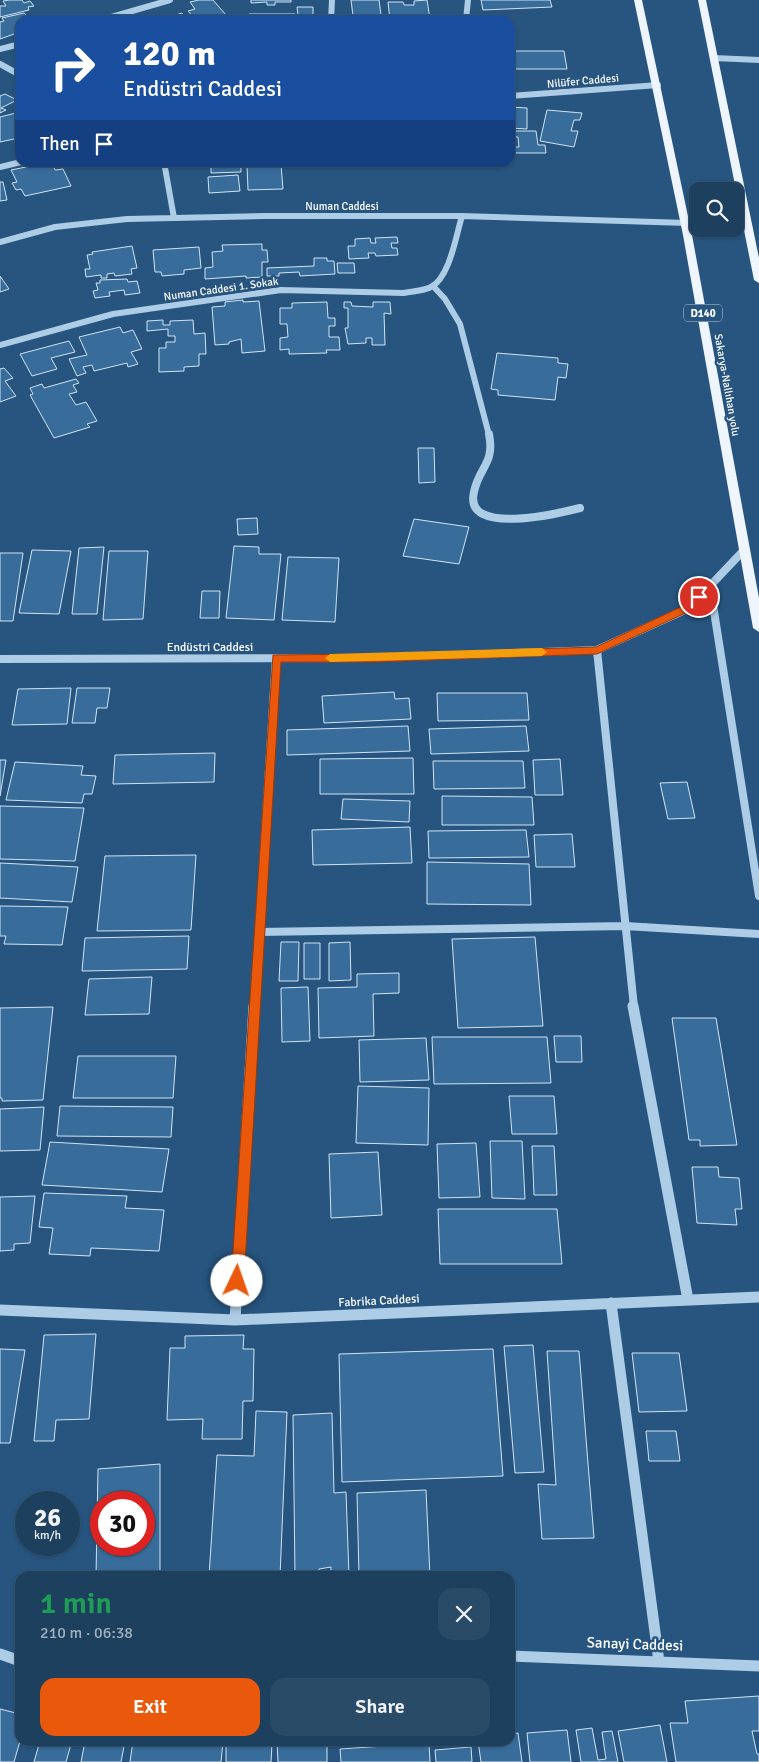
<!DOCTYPE html>
<meta charset="utf-8">
<style>
body{margin:0;font-family:Signika,sans-serif;background:#2a4b68;color:#f1f3f6;height:100vh;display:flex;flex-direction:column;font-size:19px;white-space:nowrap}
*{box-sizing:border-box;margin:0}
p{font-size:16px;color:#a0afbd}
.icon{flex:none;width:28px;height:28px;fill:none;stroke:currentColor;stroke-width:2;stroke-linecap:round;stroke-linejoin:round}
.map{position:relative;flex:1;overflow:hidden}
.drawer{position:absolute;left:15px;top:1571px;width:500px;height:175px;display:flex;flex-direction:column;background:#1d405f;border-radius:15px;box-shadow:0 1px 4px #0004,0 0 0 1px #3b5974}
.drawer>*{flex:none}
.banner{position:absolute;left:15px;top:15px;width:500px;height:152px;border-radius:15px;box-shadow:0 1px 4px #0004,0 0 0 1px #3b5974;background:#1a4fa0;color:#fff;overflow:hidden}
.tools{position:absolute;left:689px;top:182px;display:grid;gap:10px}
.tools a{display:grid;place-items:center;width:55px;height:55px;border-radius:10px;background:#1d405f;box-shadow:0 1px 4px #0004,0 0 0 1px #3b5974;font-size:25px}
.speed{position:absolute;left:15px;top:1491px;display:flex;gap:10px;font-size:25px;font-weight:700;text-align:center}
.speed>*{display:grid;place-content:center;width:65px;height:65px;border-radius:50%;background:#1d405f;box-shadow:0 1px 4px #0004,0 0 0 1px #3b5974;line-height:1}
.speed small{font-size:12px;font-weight:400}
.speed .limit{border:8px solid #d22;background:#fff;color:#111}
.pin{position:absolute;display:grid;place-items:center;width:42px;height:42px;color:#fff;margin:-21px;border:2px solid #fff;border-radius:50%;box-shadow:0 1px 5px #0007}
.me{position:absolute;width:55px;margin:-28px;rotate:3deg;stroke-linejoin:round;filter:drop-shadow(0 0 4px #0008)}
.turn{display:flex;align-items:center;gap:18px;height:105px;padding:0 25px;font-size:22px}
.turn .icon{width:65px;height:65px;stroke-width:2.5}
.turn b{display:block;font-size:35px;line-height:42px}
.then{display:flex;align-items:center;height:48px;padding:0 25px;background:#0003;gap:10px;font-size:19px}
.round{display:grid;place-items:center;flex:none;width:52px;height:52px;border-radius:15px;background:#2a4b68}
.summary{display:flex;align-items:center;justify-content:space-between;height:85px;padding:0 25px}
h1{font-size:30px;font-weight:600;line-height:38px;color:#1e9e55}
.cta{display:flex;gap:10px;margin-top:auto;padding:10px 25px}
.cta a{flex:1;height:58px;border-radius:15px;background:#ea580c;color:#fff;font-size:20px;font-weight:600;line-height:58px;text-align:center}
.cta a+a{background:#2a4b68;color:#f1f3f6}
.map>svg:first-child{display:block}
</style>
<div class="map">
<svg width="759" height="1762" viewBox="0 0 759 1762">
<rect width="100%" height="100%" fill="#27557f"/>
<path fill="#386d9b" stroke="#d0e4f4" fill-rule="evenodd" d="M9 0H22L24 3 30 1 34 6 28 7 29 10 0 17V6H6L3 1Z
M199 0H213L226 15 196 20 188 11 195 9 190 2Z
M251 0H291V2H275V5H267V2L251 3Z
M351 0H379L381 15 353 16Z
M427 0 430 19 390 20 388 2H403L404 5H414V1Z
M481 0H550L552 7 483 10Z
M297 7H313V15H298Z
M24 13 27 16 31 15 34 20H20V32L0 39V22L4 21 2 18Z
M182 13 189 20H160Z
M249 14H295V20H248Z
M510 51H564L567 69H510Z
M5 94 17 100 1 108 6 110 0 113V96Z
M510 107 527 108V129L510 128Z
M547 110 582 113 580 120H574L571 131H578L574 147 540 141Z
M20 112V141L16 142 14 139 0 142V117Z
M514 131H536L538 145H545L546 153H515L514 147H519L518 137H515Z
M51 162 55 170 63 169 71 186 25 196 21 189 16 190 12 183 17 182 11 170Z
M211 162H244L241 163V172L211 173Z
M281 164 283 189 248 190 247 165Z
M238 175 240 191 209 193 208 177Z
M0 182H3L7 200 0 201Z
M397 237 398 243H391L392 248H397L398 255 376 256 375 253H368L369 258 349 259 348 246H355V239L370 238 371 243H376L375 238Z
M262 244V250H267L268 262H262V277L246 278V276L205 279V268L213 267 212 252 223 251 222 245Z
M132 246 137 268 131 269 132 274 115 276 114 273 107 274V278H101V275L86 277 85 269H90L87 255 93 254 92 252Z
M199 247 201 268 184 270V274L162 276 161 272H155L153 250Z
M314 258H327V261H334L335 274 300 276 299 272 279 273V276H267V268L314 266Z
M337 263H354L355 273H338Z
M0 276 9 289 0 292Z
M127 279 128 282 137 281 140 293 125 295 124 290 109 292 110 296 95 298 93 291 98 290 96 283H100V280Z
M243 300V302L259 301 265 351 242 353 241 339 229 342V344L215 345 212 307 225 306V302Z
M327 302 328 318H335V326H329V337H339L340 350H326L327 353 289 354V349L280 350V338L288 337 287 324H280V308H292V303Z
M344 302H351L352 306 373 307V302H390L391 314 384 313 385 345H372V338H366V343L348 344 345 328H348V308H344Z
M163 320V325H170V321L193 320 194 334 205 333 206 354H199V366L184 367V371L159 372V348H166V342H175V336H168V329L147 331V321Z
M120 327 123 333 133 330 142 349 131 352 138 364 128 367 127 363 94 371 92 365 83 367 86 373 77 376 69 359 87 355 79 337Z
M69 341 75 352 51 358 57 369 32 376 20 354Z
M497 353 558 358V363L568 364 566 378 558 377 555 400 498 395V390L491 389Z
M4 368 13 378 5 381 16 396 0 402V369Z
M76 379 79 383 73 385 77 392 69 394 76 405 86 402 97 421 87 424 90 427 54 438 30 395 33 394 30 388 42 384 44 388Z
M418 448H434L435 482 419 483Z
M257 518 258 534 238 535 237 519Z
M414 519 469 527 459 564 403 556Z
M234 546 259 547V554H281L274 620 226 618Z
M104 547 97 614H72L79 548Z
M32 550 71 551 59 614 19 613Z
M109 551H148L143 619 103 620Z
M0 553H23L13 621H0Z
M288 557 339 558 335 622 282 620Z
M202 591H220L219 618H200Z
M71 688 67 724 12 725 18 689Z
M77 688H110L107 708H97L95 723H72Z
M394 692 395 699 409 698 411 719 324 723 322 696Z
M437 693H527L529 720 438 721Z
M408 726 410 751 287 755V730Z
M526 726 529 751 431 754 429 729Z
M215 753 214 782 113 784 115 755Z
M413 758 414 794H320V759Z
M560 759 563 795H535L533 760Z
M0 760H6L0 796Z
M433 761H523L525 788 434 789Z
M15 762 83 766 81 775 96 776 92 794H84L82 803 6 800Z
M687 782 695 818 668 819 660 783Z
M442 796 532 797 534 825H442Z
M343 799 410 801 409 822 341 819Z
M0 806 84 808 75 861 0 859Z
M410 827 412 863 313 865 312 830Z
M526 830 529 857 429 858 428 831Z
M572 834 575 867H536L534 835Z
M196 855 191 930 97 931 105 856Z
M427 862 529 864 531 905 427 904Z
M0 863 78 867 72 902 0 898Z
M0 906 68 907 62 945 4 944 6 936H0Z
M189 936 187 969 82 971 85 938Z
M535 937 543 1026 458 1028 452 939Z
M281 942H299L298 981H279Z
M350 942 351 980 329 981V943Z
M304 943H320V979H304Z
M399 973V993L373 994 374 1036 319 1038 318 988 357 987V974Z
M152 977 149 1014 85 1015 89 979Z
M308 987 310 1041 282 1042 281 988Z
M53 1007 43 1100 2 1101V1098H0V1008Z
M672 1018H716L737 1145 700 1146V1140H689Z
M554 1036H581L582 1062H556Z
M432 1037H547L551 1083 434 1084Z
M426 1038 429 1080 360 1082 359 1040Z
M78 1056H176L173 1098H73Z
M358 1086 429 1088 428 1145 356 1143Z
M509 1096H554L557 1134H512Z
M60 1106 173 1107 171 1137 57 1136Z
M44 1107 40 1150 0 1151V1109Z
M490 1141H522L525 1199 492 1198Z
M50 1142 169 1149 162 1192 42 1185Z
M476 1143 480 1197 439 1198 437 1144Z
M532 1146H554L557 1195H534Z
M378 1152 382 1215 331 1218 329 1154Z
M692 1167H718L719 1177 739 1178 742 1209H735L737 1225 697 1223Z
M44 1193 127 1196 125 1208 164 1210 159 1251 91 1248 90 1256 49 1254 53 1228 39 1227Z
M35 1196 30 1243 14 1244V1250L0 1251V1197Z
M438 1209H557L562 1264H440Z
M96 1334 89 1419 56 1420 54 1441H34L44 1335Z
M244 1335 243 1349H254L253 1401H243L242 1439H202L203 1419 167 1420 170 1348H185V1336Z
M533 1345 544 1472 515 1473 504 1346Z
M0 1349 25 1350 10 1443H0Z
M493 1349 503 1476 342 1482 339 1354Z
M547 1351H579L594 1538 542 1539 538 1484 556 1485Z
M632 1353H679L687 1411 639 1412Z
M256 1411 287 1412 280 1576H209L217 1455 254 1456Z
M332 1413 334 1493 346 1492 349 1576H331V1567L319 1569V1576H295L293 1415Z
M646 1431H676L680 1461H649Z
M160 1464V1576H96L98 1469ZM101 1502H144V1545H101Z
M426 1490 430 1576H359L357 1493Z
M759 1696V1731H752L757 1754H759V1762H676L670 1723H688L685 1701Z
M0 1709 20 1714V1741L14 1762H0Z
M660 1725 667 1762H624L618 1731Z
M592 1728 598 1760 606 1759 602 1732 612 1731 618 1762H581L576 1730Z
M567 1730 571 1762H530L527 1733Z
M518 1733 522 1762H481L478 1741H510V1734Z
M40 1741H72L66 1762H34Z
M85 1741H125L121 1762H81Z
M133 1741 223 1742 221 1762H130Z
M277 1741H327V1762H278Z
M429 1743 430 1762H341L340 1749Z
M272 1744 271 1762H226V1746Z
M471 1747 472 1762H436L435 1750Z"/>
<g fill="none" stroke-linecap="round" stroke-linejoin="round">
<path stroke="#adcce5" stroke-width="6" d="M101 20 170 0
M331 20 332 0
M466 20 468 0
M0 49 20 44
M714 58 759 60
M0 64 20 75
M510 96 658 85
M164 162 174 218
M0 167 21 162
M0 242 55 227 127 219 266 216H462L687 223
M433 286 445 299 460 324 489 435
M0 345 113 314 281 290 404 293C413 291 423 291 431 287 450 277 456 235 462 216"/>
<path stroke="#adcce5" stroke-width="8" d="M489 434C495 464 479 467 474 492 463 537 560 513 580 508
M710 586 759 896
M597 650 634 1007
M0 659 375 658 597 650 689 608 745 549
M259 932 625 926 759 934
M254 1007 276 658"/>
<path stroke="#adcce5" stroke-width="11" d="M633 1006 688 1300
M611 1303 659 1662
M0 1310 235 1320 759 1297
M235 1320 254 1006
M0 1654 20 1661
M510 1656 759 1666"/>
<path fill="#eef5fd" fill-rule="evenodd" d="M634 0H642L692 235 759 598V632L753 628 683 235Z
M698 0H706L759 258V283L754 280Z"/>
</g>
<path fill="#ea580c" stroke="#983908" d="M699 594 704 597 692 610 597 654 375 662H281L244 1281 242 1286 237 1288 233 1286 231 1281 273 655 375 654 596 647 685 605Z"/>
<path fill="#f59e0b" d="M542 648 547 652 542 656 330 662 325 658 330 654Z"/>
<g text-anchor="middle" dominant-baseline="central" stroke-width="5" stroke-linejoin="round" paint-order="stroke">
<g font-size="11" fill="#fff" stroke="#27557f">
<text transform="translate(583 81) rotate(-5)">Nilüfer Caddesi</text>
<text x="342" y="206">Numan Caddesi</text>
<text transform="translate(221 289) rotate(-8)">Numan Caddesi 1. Sokak</text>
<text transform="translate(727 385) rotate(80)">Sakarya-Nallıhan yolu</text>
</g>
<rect fill="#27557f" stroke="#beccd9" stroke-width="1" x="684" y="304.5" width="38" height="17" rx="4"/>
<g font-size="11" font-weight="bold" fill="#fff">
<text x="703" y="313">D140</text>
</g>
<g font-size="12" fill="#fff" stroke="#27557f">
<text x="210" y="647">Endüstri Caddesi</text>
<text transform="translate(379 1301) rotate(-3)">Fabrika Caddesi</text>
</g>
<g font-size="15" fill="#fff" stroke="#27557f">
<text transform="translate(635 1644) rotate(2)">Sanayi Caddesi</text>
</g>
</g>
</svg>
<div class="tools">
<a><svg class="icon" aria-label="search" viewBox="0 0 24 24"><circle cx="10" cy="10" r="6"/><path d="M15 15l6 6"/></svg></a>
</div>
<div class="speed"><div>26<small>km/h</small></div><div class="limit">30</div></div>
<div class="pin" style="left:699px;top:597px;background:#d93025"><svg class="icon" aria-label="arrive" viewBox="0 0 24 24"><path d="M6 21V4h12l-3 4 3 4H6"/></svg></div>
<svg class="me" style="left:237px;top:1281px" viewBox="-20 -20 40 40"><circle r="19" fill="#fff"/><path d="M0-13L10 11 0 6-10 11z" fill="#ea580c"/></svg>
<div class="banner">
<div class="turn"><svg class="icon" aria-label="right" viewBox="0 0 24 24"><path d="M7 20v-9h11M14 6l5 5-5 5"/></svg><div><b>120 m</b>Endüstri Caddesi</div></div>
<div class="then">Then<svg class="icon" aria-label="arrive" viewBox="0 0 24 24"><path d="M6 21V4h12l-3 4 3 4H6"/></svg></div>
</div>
<section class="drawer">
<div class="summary"><div><h1>1 min</h1><p>210 m · 06:38</p></div><a class="round"><svg class="icon" aria-label="close" viewBox="0 0 24 24"><path d="M6 6l12 12M18 6L6 18"/></svg></a></div>
<div class="cta"><a>Exit</a><a>Share</a></div>
</section>
</div>
